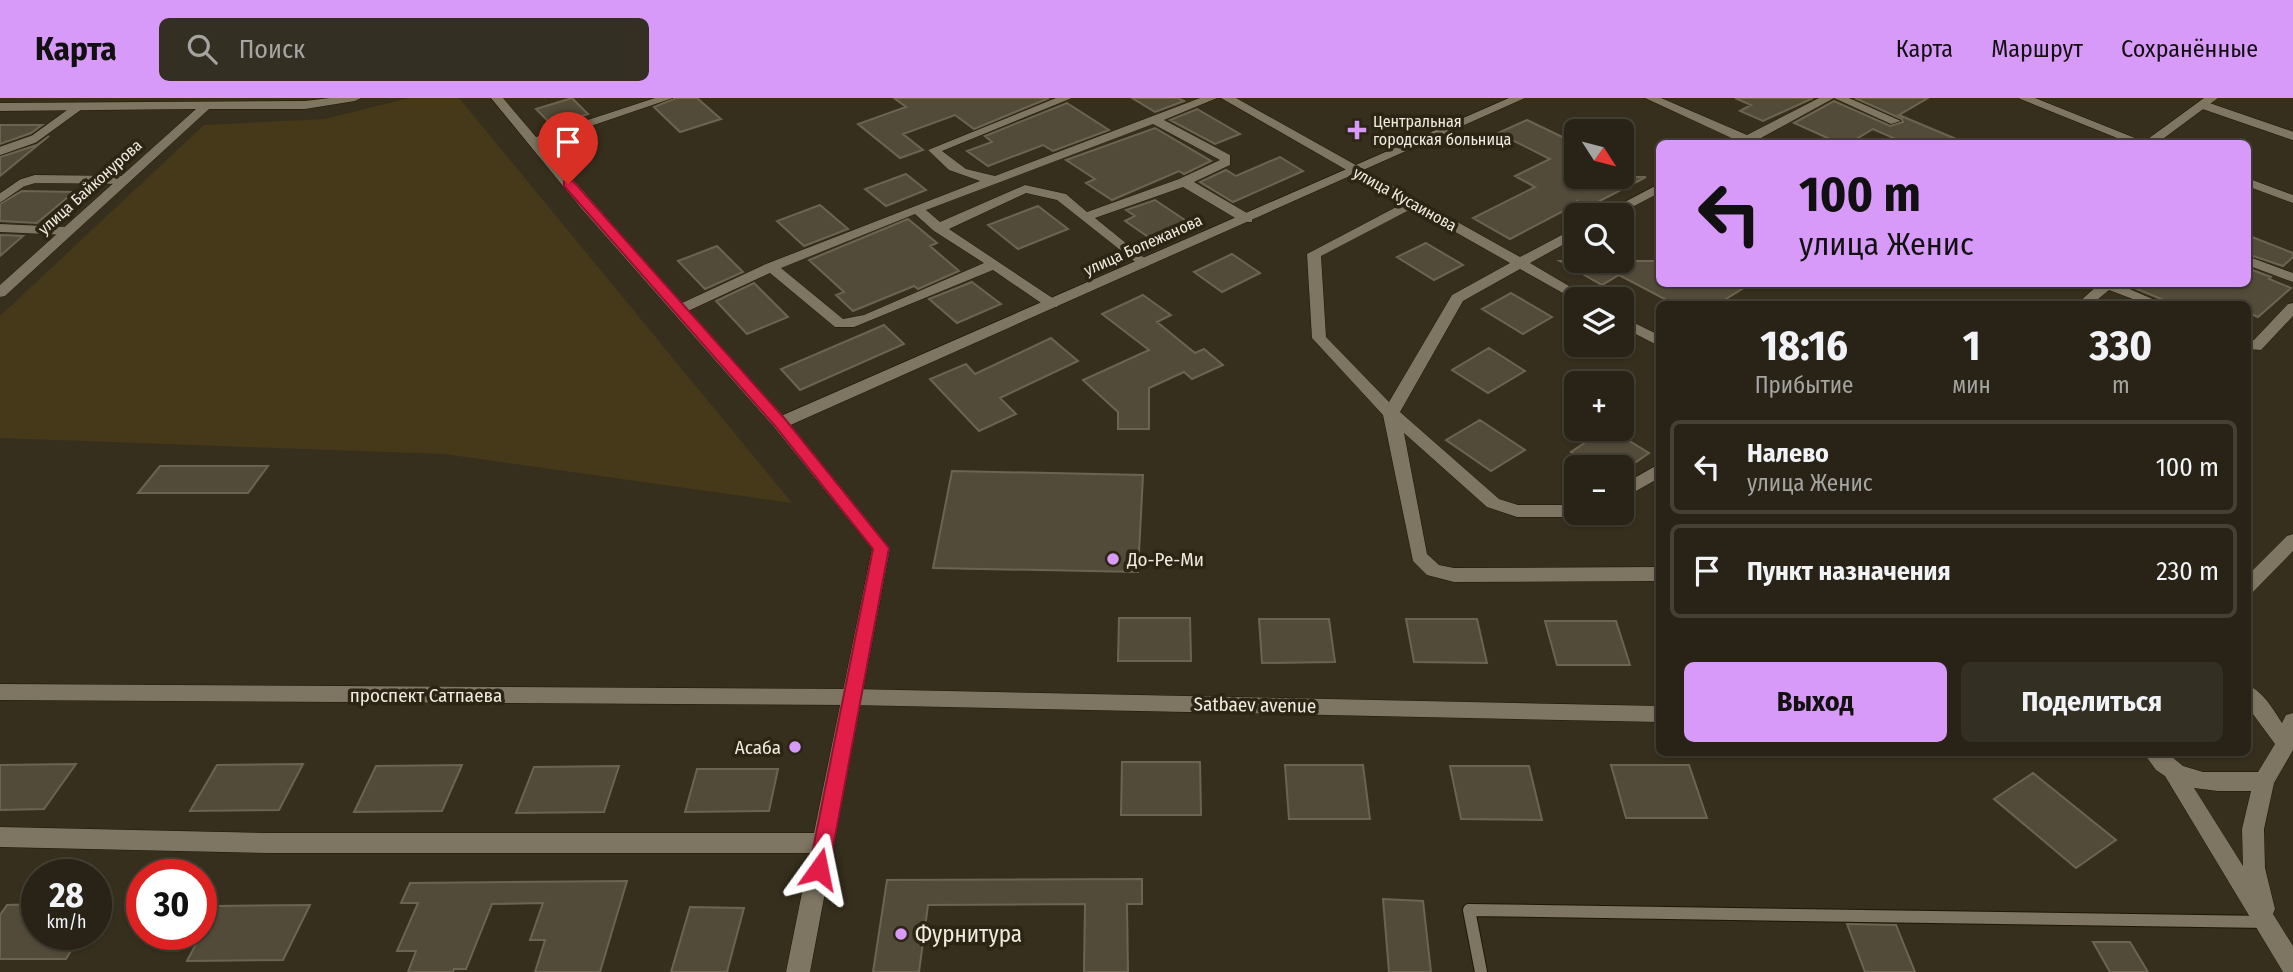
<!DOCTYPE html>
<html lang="ru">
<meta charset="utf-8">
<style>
body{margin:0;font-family:"Fira Sans Condensed",sans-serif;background:#342f23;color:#f1f3f6;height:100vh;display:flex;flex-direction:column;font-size:26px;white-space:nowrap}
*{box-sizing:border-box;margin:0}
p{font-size:23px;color:#a5a4a1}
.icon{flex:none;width:38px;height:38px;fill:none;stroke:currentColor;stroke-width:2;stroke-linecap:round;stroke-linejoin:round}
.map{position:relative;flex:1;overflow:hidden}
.drawer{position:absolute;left:1656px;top:203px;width:595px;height:455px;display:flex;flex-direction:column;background:#282316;border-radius:10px;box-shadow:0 2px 5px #0004,0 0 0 2px #444035}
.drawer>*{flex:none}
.top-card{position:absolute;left:1656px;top:42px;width:595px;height:147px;border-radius:10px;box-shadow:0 2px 5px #0004,0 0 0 2px #444035;background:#d89af8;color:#111;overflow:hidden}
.needle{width:46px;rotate:126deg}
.tools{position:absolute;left:1564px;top:21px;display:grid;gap:14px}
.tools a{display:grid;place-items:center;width:70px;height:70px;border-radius:10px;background:#282316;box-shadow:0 2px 5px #0004,0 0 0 2px #444035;font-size:35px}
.speed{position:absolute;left:21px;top:761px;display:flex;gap:14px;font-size:35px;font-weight:700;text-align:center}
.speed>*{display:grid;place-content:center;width:91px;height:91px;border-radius:50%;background:#282316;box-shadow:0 2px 5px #0004,0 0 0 2px #444035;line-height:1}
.speed small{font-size:18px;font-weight:400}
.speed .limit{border:10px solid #d22;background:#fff;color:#111}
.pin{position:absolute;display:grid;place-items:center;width:60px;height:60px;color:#fff;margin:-72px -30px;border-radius:50% 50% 50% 0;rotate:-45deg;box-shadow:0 0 7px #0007}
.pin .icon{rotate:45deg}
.me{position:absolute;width:77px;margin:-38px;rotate:12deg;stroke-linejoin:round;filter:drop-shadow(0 0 5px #0008)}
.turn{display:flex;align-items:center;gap:24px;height:147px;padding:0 28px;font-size:32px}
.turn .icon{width:91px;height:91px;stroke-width:2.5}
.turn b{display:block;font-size:49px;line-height:60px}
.eta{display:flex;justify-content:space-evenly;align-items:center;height:119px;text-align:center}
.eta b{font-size:42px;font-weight:700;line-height:49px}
.action{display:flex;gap:14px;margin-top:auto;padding:14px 28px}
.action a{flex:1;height:80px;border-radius:10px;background:#d89af8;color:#111;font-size:28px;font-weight:700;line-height:80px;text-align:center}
.action a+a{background:#342f23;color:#f1f3f6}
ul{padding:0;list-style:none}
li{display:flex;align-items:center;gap:21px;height:94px;margin:0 14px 10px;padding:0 14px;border:4px solid #444035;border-radius:10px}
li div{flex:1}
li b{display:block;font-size:26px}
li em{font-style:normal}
header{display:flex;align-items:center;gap:42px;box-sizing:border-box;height:98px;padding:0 35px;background:#d89af8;color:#111}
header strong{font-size:33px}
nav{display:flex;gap:38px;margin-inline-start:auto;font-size:24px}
.search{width:490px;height:63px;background:#342f23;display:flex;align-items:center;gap:18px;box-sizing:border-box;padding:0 24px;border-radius:10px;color:#a5a4a1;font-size:26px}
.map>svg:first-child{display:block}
</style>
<header>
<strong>Карта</strong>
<div class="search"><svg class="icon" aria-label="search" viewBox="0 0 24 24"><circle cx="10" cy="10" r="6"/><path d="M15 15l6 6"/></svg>Поиск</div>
<nav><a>Карта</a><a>Маршрут</a><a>Сохранённые</a></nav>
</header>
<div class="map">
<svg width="2293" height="874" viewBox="0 0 2293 874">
<rect width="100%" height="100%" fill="#362f1d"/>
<path fill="#463919" d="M409 0H459L792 405 444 356 0 340V218L204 27 325 21Z"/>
<path fill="#534b39" stroke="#6c6450" stroke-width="2" d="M572 0 588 16 552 27 536 11Z
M676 0H697L721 21 680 34 654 9Z
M894 0H1049L974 31 955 17 903 36 923 52 900 60 858 26 906 9Z
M1132 0H1178L1184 3 1155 14Z
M1735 0H1813L1763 23 1740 13 1751 7Z
M1855 0H1928L1899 17 1968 46H1907L1873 31 1848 46H1841L1794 25 1834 3 1890 28 1903 24 1902 21Z
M1067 5 1109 32 1053 53 1043 47 988 68 967 53 992 44 985 38Z
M1197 11 1211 19 1240 36 1215 46 1170 22Z
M1527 22 1577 46V79H1646L1588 109 1577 103V106L1510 141 1473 120 1535 89 1515 78 1550 61 1498 35Z
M0 27H42L31 35 0 46Z
M1155 30 1211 63 1184 76 1179 73 1112 102 1086 85 1095 81 1066 62Z
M49 38 0 78V59L37 47Z
M1280 59 1303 73 1233 104 1200 84 1226 72 1236 78Z
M906 76 926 92 886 108 865 91Z
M22 93 74 94 37 125 0 123V106Z
M1155 102 1188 124 1150 140 1125 123 1135 118 1126 112Z
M820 107 848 131 804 148 777 123Z
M1038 108 1068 131 1018 151 988 127Z
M908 121 937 145 930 148 959 173 918 191 914 188 853 213 836 197 844 194 809 162Z
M0 137 23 138 0 158Z
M2247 137 2293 155V159L2283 168 2247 156Z
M1426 145 1463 167 1434 182 1397 159Z
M717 148 743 174 705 191 678 163Z
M1232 156 1260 175 1222 194 1194 174Z
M1560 163H1659V186H1750L1718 206H1674L1619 177 1602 187Z
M2247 170 2271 179 2269 181 2291 190 2258 219 2247 214V206H2173L2125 186H2247Z
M972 184 1001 206 957 225 929 201Z
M754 185 788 219 747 236 716 203Z
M1511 195 1552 219 1523 236 1482 211Z
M1143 197 1171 217 1157 224 1195 255 1204 251 1223 267 1192 281 1184 274 1149 290V331H1118V314L1083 282 1149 252 1102 216Z
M884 227 904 246 800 292 781 271Z
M1051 240 1078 263 1000 300 1016 316 979 333 930 281 966 266 975 276Z
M1489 250 1525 273 1488 295 1452 272Z
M1480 322 1525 352 1491 373 1446 342Z
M1605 331H1610L1649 355 1629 369H1595L1571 354Z
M160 368H268L248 395H138Z
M952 373 1143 377 1138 474 933 470Z
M1119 520H1190L1191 563H1118Z
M1259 521H1329L1335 564 1262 565Z
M1406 521H1477L1487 565 1414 564Z
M1545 523H1616L1630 567H1557Z
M1122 664H1200L1201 717H1121Z
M76 666 44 711 0 712V667Z
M303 666 279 712 190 713 217 667Z
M462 667 442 713 354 714 376 668Z
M1285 667H1363L1370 721H1289Z
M1611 667H1689L1707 720H1626Z
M619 668 604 714 516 715 534 669Z
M1450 668H1529L1542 722 1461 721Z
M697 671H778L769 713 685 714Z
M2033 675 2116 742 2076 770 1994 701Z
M1142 781V806H1127L1128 874H1084L1085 806 928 807 919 874H873L887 782Z
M627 783 600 874H535L545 842H530L543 805 492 806 466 871H454L453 874H408L416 853H397L418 805H401L410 785Z
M1383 801 1423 803 1431 874H1389Z
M37 806V836H81L66 861H0V817L7 807Z
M310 807 283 862 187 863 216 808Z
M690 809 744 810 727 874H671Z
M1847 826 1896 827 1915 874H1865Z
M2093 844H2130L2148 874H2110Z"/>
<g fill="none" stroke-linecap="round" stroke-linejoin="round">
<g stroke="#1d1706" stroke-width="9">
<path id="service-far1" d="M2203 7 2293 38
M0 53 34 41 78 9
M0 100 22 85 35 81 125 82
M0 130 68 133"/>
</g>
<g stroke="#1d1706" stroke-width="14">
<path id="service" d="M1481 874 1469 812 2267 824"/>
</g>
<g stroke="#1d1706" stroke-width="1">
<path id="minor" d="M330 0H361L355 3 305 11H209L5 198 0 199V187L196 11 0 13V5L305 3Z
M491 0H503L536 39 655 0H673L541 45 682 205 766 166 980 83 949 72 928 52 1056 0H1072L942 53 966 71 995 78 1200 0H1217L1164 22 1230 57V67L1194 84 1252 118V124H1242L1183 89 1095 120 1148 163 1150 166 1143 170 1057 102 1026 95 949 131 1057 203 1059 206 1057 209H1047L993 172 854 229H835L770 175 688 213 786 321 890 450 810 874H786L810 755H269L0 749V729L269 735H814L872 451 774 329 581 110ZM1153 26 1220 62 1179 81 1087 114 1066 96 1025 87 940 124 926 112ZM915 116 934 133 984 165 864 217 843 221 781 170Z
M1221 0H1236L1520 159 1577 129V139L1530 165 1591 201 1577 203 1520 171 1463 203 1400 314 1499 401 1518 407H1577V415H1585L1577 419H1517L1487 409 1404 335 1427 456 1439 467 1454 470 1659 469V483L1454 484 1427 477 1413 463 1383 317 1312 240 1307 156 1404 105ZM1413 110 1510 165 1452 197 1389 304 1326 239 1321 158Z
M1645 0H1661L1747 37 1819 0H1849L1901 23 1891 26 1834 0 1750 46H1736L1738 43Z
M2204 0H2218L2156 46H2141Z
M1659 86V95L1617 117H1600Z
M2247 158 2293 175V184L2247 167Z
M2099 186H2118L2164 206H2146L2109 192 2092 206H2077Z
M2293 205V218L2261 252 2247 251V240L2254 242 2288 206Z
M1622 219 1659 237V248L1622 229Z
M1659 366V380L1622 401V387Z"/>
</g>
<g stroke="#1d1706" stroke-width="1">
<path id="tertiary" d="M1509 0H1525L786 329 780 330 772 325 774 321Z
M2018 0H2035L2150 46H2132Z
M2247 80 2293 97V105L2247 88Z
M2293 436V453L2253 494 2247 496V478L2287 438Z
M0 586 852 591 1659 608V624L852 607 0 602Z
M2247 587C2263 593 2273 611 2282 625L2286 617 2293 615V652L2274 685 2264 731 2265 770 2275 811 2273 816 2293 848V874H2283L2165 678 2156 672 2143 654H2166L2183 668 2203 674H2258L2275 646 2247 608ZM2194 690 2218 693H2251L2242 731 2243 768Z"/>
</g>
<use href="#service-far1" stroke="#7e7662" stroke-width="8"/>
<use href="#service" stroke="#7e7662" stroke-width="12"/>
<use href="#minor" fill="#7e7662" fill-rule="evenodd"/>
<use href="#tertiary" fill="#7e7662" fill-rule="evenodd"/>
</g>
<path fill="#e11d48" stroke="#92132f" stroke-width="2" d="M564 83H573L785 321 889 450 829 771 826 777 819 780 812 777 809 771 873 451 775 328 564 88Z"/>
<g fill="#d89af8" stroke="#2c2514" stroke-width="2.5">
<path d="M1353.5 21.5h7v7h7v7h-7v7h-7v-7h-7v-7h7z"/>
<circle cx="1113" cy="461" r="7"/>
<circle cx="795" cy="649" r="7"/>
<circle cx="901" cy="836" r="7"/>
</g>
<g text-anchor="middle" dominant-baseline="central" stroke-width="7" stroke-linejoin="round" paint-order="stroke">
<g font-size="16" fill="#f0ebe0" stroke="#2c2514" text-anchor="start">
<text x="1373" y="23">Центральная<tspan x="1373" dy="18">городская больница</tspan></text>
</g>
<g font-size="16" fill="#f0ebe0" stroke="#2c2514">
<text transform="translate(90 89) rotate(-42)">улица Байконурова</text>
<text transform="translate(1405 101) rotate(29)">улица Кусаинова</text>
<text transform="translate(1143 147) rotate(-24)">улица Бопежанова</text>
</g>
<g font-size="19" fill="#f0ebe0" stroke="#2c2514" text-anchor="start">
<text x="1127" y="461">До-Ре-Ми</text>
<text x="781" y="649" text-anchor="end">Асаба</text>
</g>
<g font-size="19" fill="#f0ebe0" stroke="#2c2514">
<text x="426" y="597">проспект Сатпаева</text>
<text transform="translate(1255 607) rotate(1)">Satbaev avenue</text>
</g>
<g font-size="23" fill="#f0ebe0" stroke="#2c2514" text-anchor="start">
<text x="915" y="836">Фурнитура</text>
</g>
</g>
</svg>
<div class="tools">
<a><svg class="needle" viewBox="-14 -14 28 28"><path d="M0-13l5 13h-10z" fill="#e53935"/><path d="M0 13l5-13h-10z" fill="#a5a4a1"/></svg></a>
<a><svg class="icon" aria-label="search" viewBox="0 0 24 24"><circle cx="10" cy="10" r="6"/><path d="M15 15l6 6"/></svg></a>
<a><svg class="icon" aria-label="layers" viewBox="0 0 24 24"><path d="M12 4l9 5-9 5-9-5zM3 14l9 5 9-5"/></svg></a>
<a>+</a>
<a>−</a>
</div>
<div class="speed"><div>28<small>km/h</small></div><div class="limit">30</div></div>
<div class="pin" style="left:568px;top:86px;background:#d93025"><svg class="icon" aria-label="arrive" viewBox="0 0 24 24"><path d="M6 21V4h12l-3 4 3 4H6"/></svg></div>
<svg class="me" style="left:819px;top:771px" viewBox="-20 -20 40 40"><path d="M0-17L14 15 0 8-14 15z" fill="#e11d48" stroke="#fff" stroke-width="4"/></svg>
<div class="top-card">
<div class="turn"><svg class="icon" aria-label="left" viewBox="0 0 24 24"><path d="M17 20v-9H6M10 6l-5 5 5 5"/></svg><div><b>100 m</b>улица Женис</div></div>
</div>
<section class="drawer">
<div class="eta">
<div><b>18:16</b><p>Прибытие</p></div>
<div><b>1</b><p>мин</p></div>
<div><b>330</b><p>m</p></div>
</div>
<ul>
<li><svg class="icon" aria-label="left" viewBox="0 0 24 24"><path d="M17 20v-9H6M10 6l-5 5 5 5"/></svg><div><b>Налево</b><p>улица Женис</p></div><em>100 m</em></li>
<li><svg class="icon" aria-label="arrive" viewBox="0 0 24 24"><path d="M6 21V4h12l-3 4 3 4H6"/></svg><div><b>Пункт назначения</b></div><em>230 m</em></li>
</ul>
<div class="action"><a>Выход</a><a>Поделиться</a></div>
</section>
</div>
